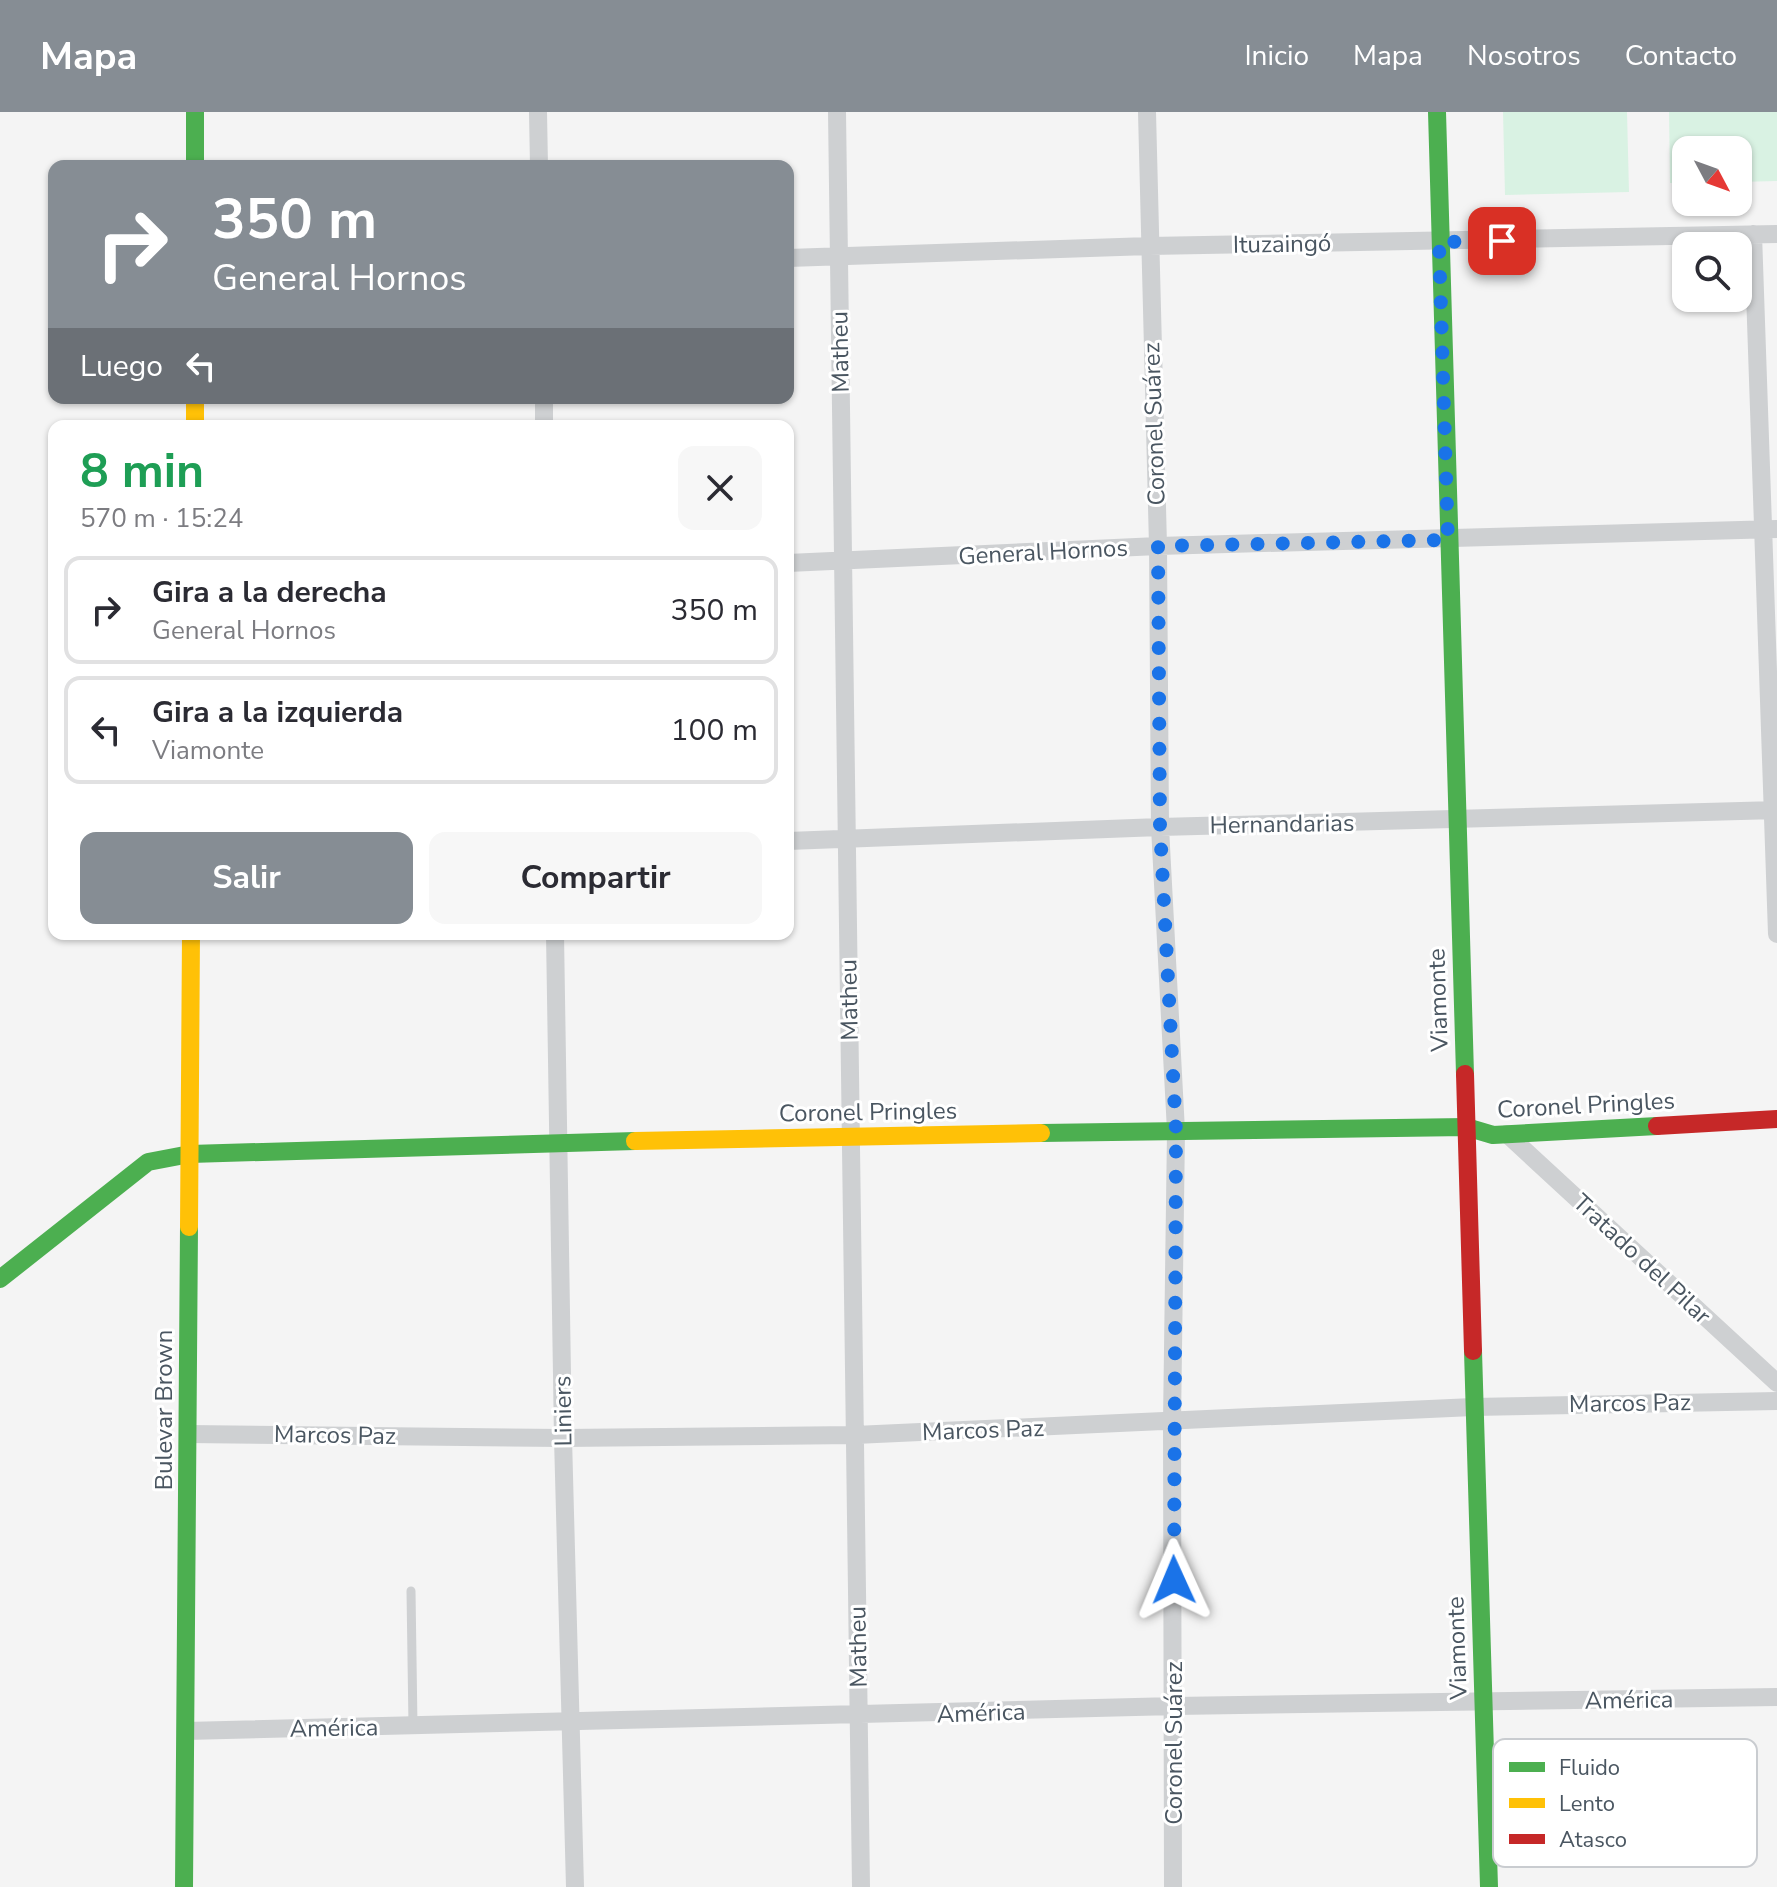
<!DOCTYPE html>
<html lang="es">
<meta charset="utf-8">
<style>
body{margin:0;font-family:"Nunito Sans",sans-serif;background:#f7f7f7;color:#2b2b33;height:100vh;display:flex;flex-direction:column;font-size:30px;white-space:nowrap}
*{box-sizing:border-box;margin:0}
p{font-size:26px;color:#7c7c81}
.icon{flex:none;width:44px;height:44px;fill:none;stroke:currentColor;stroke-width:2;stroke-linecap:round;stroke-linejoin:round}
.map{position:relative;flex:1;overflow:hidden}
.side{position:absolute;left:48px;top:308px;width:746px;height:520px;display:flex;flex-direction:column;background:#fff;border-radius:16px;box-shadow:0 2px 6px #0004}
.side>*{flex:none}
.hud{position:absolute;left:48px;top:48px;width:746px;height:244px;border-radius:16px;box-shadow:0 2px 6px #0004;background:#868d94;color:#fff;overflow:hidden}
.needle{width:52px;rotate:131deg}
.controls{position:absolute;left:1672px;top:24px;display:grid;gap:16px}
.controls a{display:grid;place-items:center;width:80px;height:80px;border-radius:16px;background:#fff;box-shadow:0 2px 6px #0004;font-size:40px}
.pin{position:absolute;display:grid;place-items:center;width:68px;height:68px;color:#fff;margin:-34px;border-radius:16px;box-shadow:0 4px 12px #0006}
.me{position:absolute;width:88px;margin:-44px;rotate:359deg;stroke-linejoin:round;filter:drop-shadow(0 0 6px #0008)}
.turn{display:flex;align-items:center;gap:28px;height:168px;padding:0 32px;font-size:36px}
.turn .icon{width:104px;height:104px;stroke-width:2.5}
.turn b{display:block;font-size:56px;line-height:68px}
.then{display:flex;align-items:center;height:76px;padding:0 32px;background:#0003;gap:16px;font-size:30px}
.round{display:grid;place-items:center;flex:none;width:84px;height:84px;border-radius:16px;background:#f7f7f7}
.overview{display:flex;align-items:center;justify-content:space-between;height:136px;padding:0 32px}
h1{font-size:48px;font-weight:700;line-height:60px;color:#1e9e55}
.cta{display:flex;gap:16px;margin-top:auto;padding:16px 32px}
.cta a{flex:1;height:92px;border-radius:16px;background:#868d94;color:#fff;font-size:32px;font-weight:700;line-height:92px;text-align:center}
.cta a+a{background:#f7f7f7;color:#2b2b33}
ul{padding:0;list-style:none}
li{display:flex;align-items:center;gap:24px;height:108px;margin:0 16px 12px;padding:0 16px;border:4px solid #e1e1e2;border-radius:16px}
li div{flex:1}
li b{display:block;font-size:30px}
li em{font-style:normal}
header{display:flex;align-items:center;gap:48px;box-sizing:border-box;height:112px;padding:0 40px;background:#868d94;color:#fff}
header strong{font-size:38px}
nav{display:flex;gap:44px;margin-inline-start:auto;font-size:28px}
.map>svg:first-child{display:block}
</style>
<header>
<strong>Mapa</strong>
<nav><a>Inicio</a><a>Mapa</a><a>Nosotros</a><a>Contacto</a></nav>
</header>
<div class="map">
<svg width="1777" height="1775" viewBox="0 0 1777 1775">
<rect width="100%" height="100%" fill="#f4f4f4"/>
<path fill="#d9f2e3" d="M1503 0H1627L1629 80 1505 83Z
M1669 0H1777V69L1738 70V38H1686V71H1670Z"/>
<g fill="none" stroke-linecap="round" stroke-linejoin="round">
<path stroke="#ced0d2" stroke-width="9" d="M411 1479 413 1614"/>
<path stroke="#ced0d2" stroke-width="18" d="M538 0 539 54
M837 0 861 1775
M1147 0 1158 434 1160 715 1176 1019 1172 1310 1173 1775
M1753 122 1777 822
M788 146 1149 134 1777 122
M544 286V314
M788 451 1158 434 1777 417
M788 729 1160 715 1777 698
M555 822 563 1326 575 1775
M1507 1022 1777 1271
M188 1322 563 1326 855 1323 1473 1295 1777 1289
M186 1619 1175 1594 1777 1585"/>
<path stroke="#4caf50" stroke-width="18" d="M195 0V54
M1437 0 1465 962
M1041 1021 1466 1015 1493 1023 1657 1014
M0 1167 148 1050 190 1042 635 1029
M1473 1239 1489 1775
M184 1775 189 1115"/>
<path stroke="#ffc107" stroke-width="18" d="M195 286V314
M635 1029 1041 1021
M189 1115 191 822"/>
<path stroke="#c62828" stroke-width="18" d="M1465 962 1473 1239
M1657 1014 1777 1007"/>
</g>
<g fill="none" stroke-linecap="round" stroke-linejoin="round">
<path stroke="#1a73e8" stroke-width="14" stroke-dasharray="0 25.2" d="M1174 1468 1176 1019 1160 715 1158 434 1448 428 1439 130 1502 129"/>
</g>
<g text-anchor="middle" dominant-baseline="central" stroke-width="6" stroke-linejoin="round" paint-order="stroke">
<g font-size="24" fill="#4a5661" stroke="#fff">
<text transform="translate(1282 132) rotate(-1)">Ituzaingó</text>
<text transform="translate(840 240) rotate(-91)">Matheu</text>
<text transform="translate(1154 312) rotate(-92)">Coronel Suárez</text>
<text transform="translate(1043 440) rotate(-3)">General Hornos</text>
<text transform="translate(1282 712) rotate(-1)">Hernandarias</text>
<text transform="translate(849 888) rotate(-91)">Matheu</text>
<text transform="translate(1438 888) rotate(-92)">Viamonte</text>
<text transform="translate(1586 993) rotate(-3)">Coronel Pringles</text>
<text transform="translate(868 1000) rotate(-1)">Coronel Pringles</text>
<text transform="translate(1642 1147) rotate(43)">Tratado del Pilar</text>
<text transform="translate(1630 1291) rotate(-1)">Marcos Paz</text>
<text transform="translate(164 1298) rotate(-90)">Bulevar Brown</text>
<text transform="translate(563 1299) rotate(-91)">Liniers</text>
<text transform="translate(983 1318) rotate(-2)">Marcos Paz</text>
<text transform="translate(335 1323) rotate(1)">Marcos Paz</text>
<text transform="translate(858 1535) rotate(-91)">Matheu</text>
<text transform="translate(1457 1536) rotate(-92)">Viamonte</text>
<text transform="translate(1629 1588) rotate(-1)">América</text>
<text transform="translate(981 1601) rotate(-2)">América</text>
<text transform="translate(334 1616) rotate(-1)">América</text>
<text transform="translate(1174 1631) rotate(-90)">Coronel Suárez</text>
</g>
</g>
<rect x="1493" y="1627" width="264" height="128" rx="12" fill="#fff" stroke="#c9ccd0" stroke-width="2"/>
<rect x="1509" y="1650" width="36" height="10" fill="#4caf50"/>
<rect x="1509" y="1686" width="36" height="10" fill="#ffc107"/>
<rect x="1509" y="1722" width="36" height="10" fill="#c62828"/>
<g font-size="22" fill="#4a5661">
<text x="1559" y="1663">Fluido</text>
<text x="1559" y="1699">Lento</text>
<text x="1559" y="1735">Atasco</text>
</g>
</svg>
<div class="controls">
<a><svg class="needle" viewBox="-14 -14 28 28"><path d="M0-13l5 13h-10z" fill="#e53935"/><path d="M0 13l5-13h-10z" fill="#7c7c81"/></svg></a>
<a><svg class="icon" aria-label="search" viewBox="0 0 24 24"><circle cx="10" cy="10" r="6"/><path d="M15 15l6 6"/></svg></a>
</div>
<div class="pin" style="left:1502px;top:129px;background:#d93025"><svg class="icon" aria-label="arrive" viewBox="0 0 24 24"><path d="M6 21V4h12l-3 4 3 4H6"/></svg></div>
<svg class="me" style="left:1174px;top:1468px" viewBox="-20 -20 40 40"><path d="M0-17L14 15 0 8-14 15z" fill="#1a73e8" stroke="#fff" stroke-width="4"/></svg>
<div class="hud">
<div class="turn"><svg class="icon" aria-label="right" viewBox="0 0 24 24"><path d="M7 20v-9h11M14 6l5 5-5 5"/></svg><div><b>350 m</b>General Hornos</div></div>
<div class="then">Luego<svg class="icon" aria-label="left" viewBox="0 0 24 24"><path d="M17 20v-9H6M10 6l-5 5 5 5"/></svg></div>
</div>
<section class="side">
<div class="overview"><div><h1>8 min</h1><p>570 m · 15:24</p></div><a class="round"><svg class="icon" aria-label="close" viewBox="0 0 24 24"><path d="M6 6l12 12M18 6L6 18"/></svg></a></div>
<ul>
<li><svg class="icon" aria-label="right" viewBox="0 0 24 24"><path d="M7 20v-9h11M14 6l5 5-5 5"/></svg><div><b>Gira a la derecha</b><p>General Hornos</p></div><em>350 m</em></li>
<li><svg class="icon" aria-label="left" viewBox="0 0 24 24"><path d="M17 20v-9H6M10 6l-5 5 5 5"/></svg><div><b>Gira a la izquierda</b><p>Viamonte</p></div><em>100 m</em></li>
</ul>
<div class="cta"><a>Salir</a><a>Compartir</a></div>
</section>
</div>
